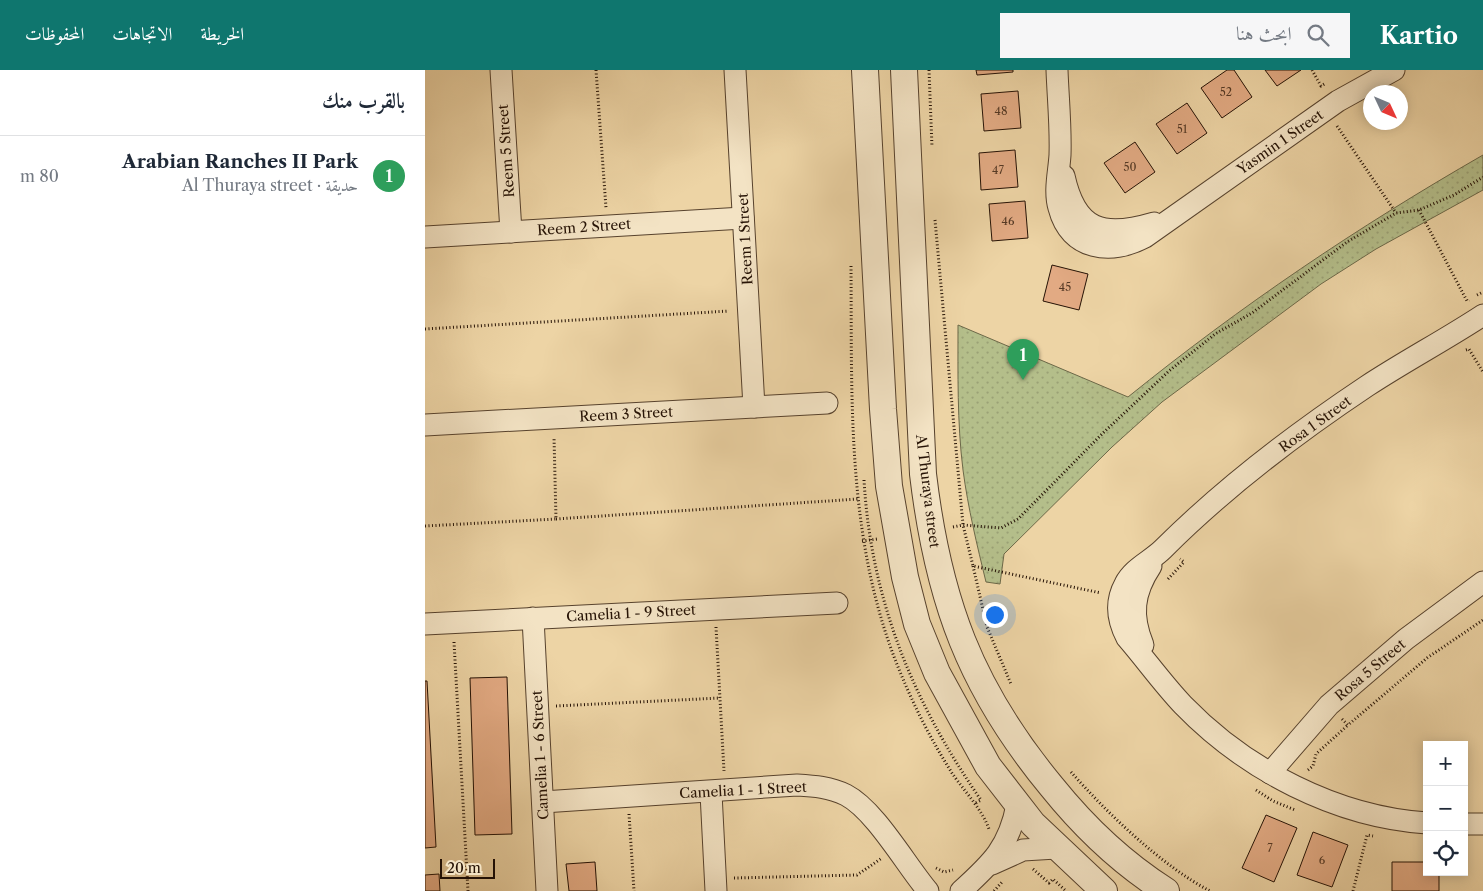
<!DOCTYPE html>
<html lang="ar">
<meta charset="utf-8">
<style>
:root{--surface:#fff;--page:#f6f6f7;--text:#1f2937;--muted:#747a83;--line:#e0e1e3;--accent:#0f766e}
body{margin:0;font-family:"Libre Caslon Text",Amiri,serif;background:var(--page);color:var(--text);direction:rtl}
.controls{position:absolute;right:15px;bottom:15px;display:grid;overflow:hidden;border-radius:0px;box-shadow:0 2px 12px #0003}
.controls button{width:45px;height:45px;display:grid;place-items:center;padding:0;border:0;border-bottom:1px solid var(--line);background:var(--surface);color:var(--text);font:25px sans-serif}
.compass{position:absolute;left:938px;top:15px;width:45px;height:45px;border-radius:50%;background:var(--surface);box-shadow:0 2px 12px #0003;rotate:134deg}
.scale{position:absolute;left:15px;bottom:12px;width:55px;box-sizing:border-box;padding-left:5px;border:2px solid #251205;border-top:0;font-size:14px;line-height:18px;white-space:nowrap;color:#251205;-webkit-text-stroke:4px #f3e3c4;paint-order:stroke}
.you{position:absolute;left:569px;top:544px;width:18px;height:18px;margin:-12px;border:4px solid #fff;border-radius:50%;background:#1a73e8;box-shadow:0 0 0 8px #1a73e833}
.badge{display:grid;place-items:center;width:32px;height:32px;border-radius:50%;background:var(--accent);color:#fff;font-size:16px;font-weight:700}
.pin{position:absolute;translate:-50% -41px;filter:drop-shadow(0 1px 2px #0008)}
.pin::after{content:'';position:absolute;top:26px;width:18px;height:15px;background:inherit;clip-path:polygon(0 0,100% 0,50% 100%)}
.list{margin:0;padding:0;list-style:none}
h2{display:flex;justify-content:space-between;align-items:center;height:65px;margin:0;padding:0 20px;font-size:21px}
h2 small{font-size:16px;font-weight:400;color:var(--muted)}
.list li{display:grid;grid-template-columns:32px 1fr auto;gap:15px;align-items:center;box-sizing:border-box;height:80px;padding:0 20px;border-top:1px solid var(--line)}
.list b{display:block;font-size:19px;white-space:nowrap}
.list p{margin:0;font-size:16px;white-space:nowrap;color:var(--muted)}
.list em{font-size:16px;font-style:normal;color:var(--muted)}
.icon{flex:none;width:28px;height:28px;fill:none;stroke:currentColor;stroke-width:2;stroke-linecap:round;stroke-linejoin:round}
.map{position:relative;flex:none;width:1058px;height:821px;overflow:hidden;direction:ltr}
header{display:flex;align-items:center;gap:30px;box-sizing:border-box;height:70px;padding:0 25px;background:var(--accent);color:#fff}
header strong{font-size:24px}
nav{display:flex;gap:28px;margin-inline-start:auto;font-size:18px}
.search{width:350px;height:45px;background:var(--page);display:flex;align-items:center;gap:12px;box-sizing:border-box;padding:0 18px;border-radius:0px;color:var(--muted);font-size:19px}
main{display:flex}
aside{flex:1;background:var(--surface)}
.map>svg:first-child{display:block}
.green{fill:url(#green-dots);stroke:#6c6848}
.building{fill:#e2aa83;stroke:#251205}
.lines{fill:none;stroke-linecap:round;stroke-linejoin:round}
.minor-casing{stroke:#57422d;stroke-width:23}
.tertiary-casing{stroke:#57422d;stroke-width:28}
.path{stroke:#251205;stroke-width:3;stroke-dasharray:1 2.5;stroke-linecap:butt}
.minor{stroke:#f3e3c4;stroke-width:21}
.tertiary{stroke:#f3e3c4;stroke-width:26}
.labels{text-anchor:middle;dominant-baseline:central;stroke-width:4.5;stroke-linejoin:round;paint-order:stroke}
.number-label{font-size:11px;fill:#543824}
.street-label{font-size:14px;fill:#251205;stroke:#f3e3c4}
</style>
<header>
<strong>Kartio</strong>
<div class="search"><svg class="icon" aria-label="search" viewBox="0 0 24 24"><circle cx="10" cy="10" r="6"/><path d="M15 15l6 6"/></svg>ابحث هنا</div>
<nav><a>الخريطة</a><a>الاتجاهات</a><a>المحفوظات</a></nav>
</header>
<main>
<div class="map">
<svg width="1058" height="821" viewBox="0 0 1058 821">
<defs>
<pattern id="green-dots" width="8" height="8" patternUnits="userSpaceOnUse" patternTransform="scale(1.25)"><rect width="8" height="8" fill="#b4be8a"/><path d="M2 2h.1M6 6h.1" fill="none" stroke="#9ba276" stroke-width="1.8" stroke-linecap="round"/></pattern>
</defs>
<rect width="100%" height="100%" fill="#edd4a5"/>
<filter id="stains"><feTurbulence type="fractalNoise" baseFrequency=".004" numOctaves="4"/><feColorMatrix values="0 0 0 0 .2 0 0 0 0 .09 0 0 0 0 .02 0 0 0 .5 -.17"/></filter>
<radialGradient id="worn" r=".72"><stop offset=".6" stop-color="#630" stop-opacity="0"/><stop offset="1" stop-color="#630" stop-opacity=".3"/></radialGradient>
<!-- green -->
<path class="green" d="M 1058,85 L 1058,120 L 951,179 L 896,214 L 737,332 L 687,377 L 579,484 L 575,514 L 561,512 C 552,475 543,438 538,400 C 532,352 533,303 533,255 L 703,327 C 817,235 931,158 1058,85 Z"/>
<!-- building -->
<g class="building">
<path d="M 551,0 L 588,0 L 588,2 L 552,5 Z"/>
<path d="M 802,0 L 809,0 L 827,27 L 797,48 L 776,18 Z"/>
<path d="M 840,0 L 876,0 L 852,16 Z"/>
<path d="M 593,21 L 596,58 L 559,61 L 556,24 Z"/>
<path d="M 762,33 L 782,63 L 752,84 L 731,54 Z"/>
<path d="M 710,72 L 730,102 L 700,123 L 679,93 Z"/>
<path d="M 590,80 L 593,117 L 556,120 L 554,83 Z"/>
<path d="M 600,131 L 603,168 L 567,171 L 564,134 Z"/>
<path d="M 627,195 L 663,204 L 654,240 L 618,231 Z"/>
<path d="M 82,607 L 87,764 L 50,765 L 45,608 Z"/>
<path d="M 0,611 L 2,611 L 11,777 L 0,778 Z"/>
<path d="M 841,745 L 872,758 L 849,812 L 817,798 Z"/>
<path d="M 888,762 L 923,775 L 907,817 L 872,805 Z"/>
<path d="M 170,792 L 172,821 L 144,821 L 141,794 Z"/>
<path d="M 967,792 L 1002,792 L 1002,802 L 1014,802 L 1014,821 L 967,821 Z"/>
<path d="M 14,804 L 15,821 L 0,821 L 0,805 Z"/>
</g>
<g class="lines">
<defs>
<g id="minor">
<path d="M 76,0 L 86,162"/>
<path d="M 310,0 L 329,337"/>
<path d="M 632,0 C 633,28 636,57 635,85 C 634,102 629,121 634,138 C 645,181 686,185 720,167 L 913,31 L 969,0"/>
<path d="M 639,106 C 651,161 678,168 729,153"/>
<path d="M 0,167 L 318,148"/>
<path d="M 0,355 L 402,333"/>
<path d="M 108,548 L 122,821"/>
<path d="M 0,554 L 412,533"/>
<path d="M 718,575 C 706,546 708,523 726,496"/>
<path d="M 845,703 L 904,635 L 981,569 L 1058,512"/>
<path d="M 286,723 L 291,821"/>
<path d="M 118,732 L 372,715 C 389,716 405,717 421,725 C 450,740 481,795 503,821"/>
<path d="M 1002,753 C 911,747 821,700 758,635 C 738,614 721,590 702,568 C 693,551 690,532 700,514 C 708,498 726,491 738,479 C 799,418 870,364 942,316 C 980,291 1020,270 1058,245"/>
<path d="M 1039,754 L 1058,754"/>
<path d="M 567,794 L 598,780 L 631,778"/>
<path d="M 536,821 C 567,793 584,777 592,735"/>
</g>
<g id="tertiary">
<path d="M 440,0 L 458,339 L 464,416 L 480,507 L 492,554 L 512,603 L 563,696 L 608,754 L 679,821"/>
<path d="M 479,0 L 498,404 C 513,530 545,618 627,717 C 660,758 697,793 741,821"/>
</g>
</defs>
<!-- minor casing -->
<use href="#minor" class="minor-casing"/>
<!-- tertiary casing -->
<use href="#tertiary" class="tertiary-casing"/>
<!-- path -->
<g class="path">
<path d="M 171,0 L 181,138"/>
<path d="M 504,0 L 507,77"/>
<path d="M 887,0 L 896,16 L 901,13"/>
<path d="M 912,56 L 971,143"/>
<path d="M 994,140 L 1042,231 L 1044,230"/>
<path d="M 510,150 L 538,455 L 548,496 L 676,523"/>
<path d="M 426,196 C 427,336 421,477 478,609 C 492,642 508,673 527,703 C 539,721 557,739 564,759"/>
<path d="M 1052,225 L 1058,222"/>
<path d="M 0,259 L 304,241"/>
<path d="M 1041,280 L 1044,279 L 1058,302"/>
<path d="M 439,410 C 446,530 488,632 556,730 L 549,734"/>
<path d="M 131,449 L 433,429"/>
<path d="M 0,456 L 131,449 L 129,367"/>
<path d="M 528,457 L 538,455 L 576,458 L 593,449 L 678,363 L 744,301 L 790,264 L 827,243 L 922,172 L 971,143 L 994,140 L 1029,125 L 1058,107"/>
<path d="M 437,471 L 452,469"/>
<path d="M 548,496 L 562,557 L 586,614"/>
<path d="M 743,509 L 759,492 L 755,489"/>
<path d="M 291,557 L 299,701"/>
<path d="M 29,572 L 43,821"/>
<path d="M 131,636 L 295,628"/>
<path d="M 917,649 L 923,655 L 1002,588 L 1058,550"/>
<path d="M 883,700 L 888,696 L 891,684 L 923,655"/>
<path d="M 646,702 C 682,743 737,796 785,821"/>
<path d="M 831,720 L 848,731 L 870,740"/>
<path d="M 204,744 L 209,821"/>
<path d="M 511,798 L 519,802 L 528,800"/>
<path d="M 608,799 L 624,813 L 628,809 L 641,821"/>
<path d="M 309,808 L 432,805 L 457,788"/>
<path d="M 569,821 L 577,812"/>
<path d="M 928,821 L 942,765 L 948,766"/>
</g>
<!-- minor -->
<use href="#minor" class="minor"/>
<!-- tertiary -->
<use href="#tertiary" class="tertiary"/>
</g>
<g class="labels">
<!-- number labels -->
<g class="number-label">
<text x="801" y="22">52</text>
<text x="576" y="41">48</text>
<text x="757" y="59">51</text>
<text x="705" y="97">50</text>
<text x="573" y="100">47</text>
<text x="583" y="151">46</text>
<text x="640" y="217">45</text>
<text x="845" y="778">7</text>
<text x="897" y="790">6</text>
</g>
<!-- street labels -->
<g class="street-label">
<text transform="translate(855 72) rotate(-35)">Yasmin 1 Street</text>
<text transform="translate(81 81) rotate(-94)">Reem 5 Street</text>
<text transform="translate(159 157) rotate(-4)">Reem 2 Street</text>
<text transform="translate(320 169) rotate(-93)">Reem 1 Street</text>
<text transform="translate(201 344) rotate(-3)">Reem 3 Street</text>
<text transform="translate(890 354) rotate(-36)">Rosa 1 Street</text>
<text transform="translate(503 421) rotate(83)">Al Thuraya street</text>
<text transform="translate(206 543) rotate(-3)">Camelia 1 - 9 Street</text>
<text transform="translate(945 600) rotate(-40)">Rosa 5 Street</text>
<text transform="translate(115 685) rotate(-93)">Camelia 1 - 6 Street</text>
<text transform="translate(318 720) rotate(-3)">Camelia 1 - 1 Street</text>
</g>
</g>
<rect width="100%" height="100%" filter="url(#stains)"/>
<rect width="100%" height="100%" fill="url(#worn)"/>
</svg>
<div class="controls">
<button>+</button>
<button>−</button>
<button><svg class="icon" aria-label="locate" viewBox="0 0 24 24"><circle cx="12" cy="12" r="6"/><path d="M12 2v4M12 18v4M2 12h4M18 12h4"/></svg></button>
</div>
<svg class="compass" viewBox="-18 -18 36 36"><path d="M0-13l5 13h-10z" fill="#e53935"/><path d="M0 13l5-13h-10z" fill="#747a83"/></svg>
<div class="scale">20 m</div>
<div class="you"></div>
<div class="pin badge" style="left:598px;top:310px;background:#2e9e5b">1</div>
</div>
<aside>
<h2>بالقرب منك<small></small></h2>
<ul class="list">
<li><span class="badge" style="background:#2e9e5b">1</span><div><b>Arabian Ranches II Park</b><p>حديقة · Al Thuraya street</p></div><em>80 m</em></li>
</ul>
</aside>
</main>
